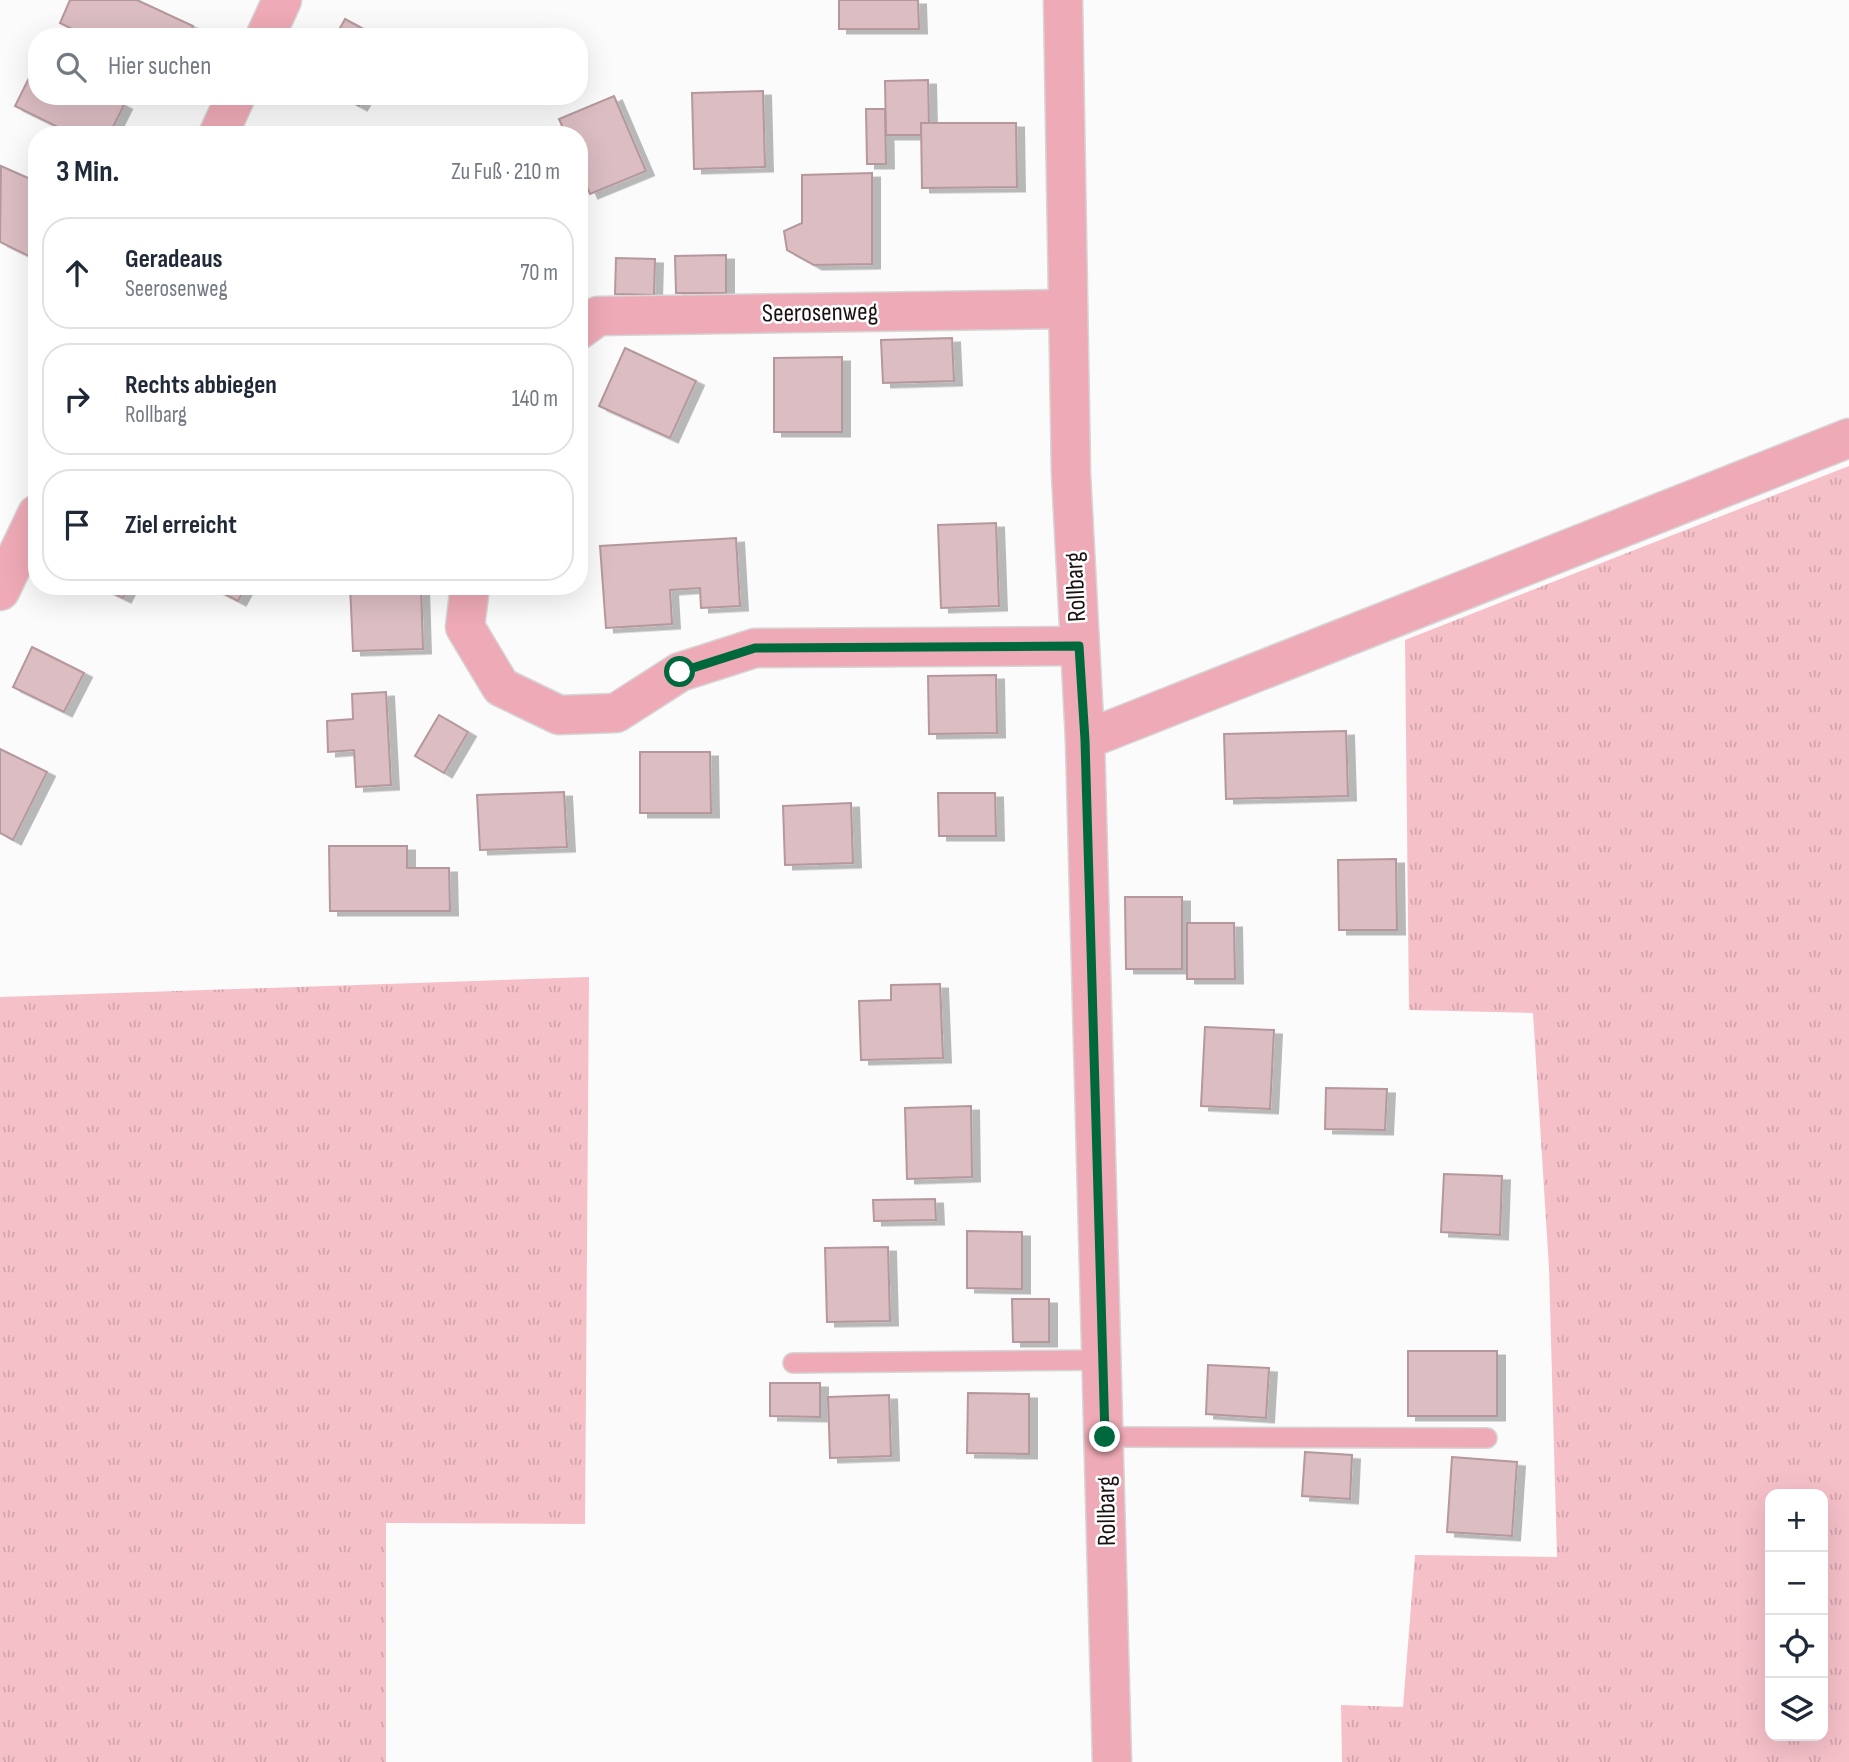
<!DOCTYPE html>
<html lang="de">
<meta charset="utf-8">
<style>
:root{--surface:#fff;--page:#f6f6f7;--text:#1f2937;--muted:#747a83;--line:#e0e1e3}
body{margin:0;font-family:"Sofia Sans Condensed",sans-serif;background:var(--page);color:var(--text)}
.controls{position:absolute;right:21px;bottom:21px;display:grid;overflow:hidden;border-radius:14px;box-shadow:0 7px 28px #0002}
.controls button{width:63px;height:63px;display:grid;place-items:center;padding:0;border:0;border-bottom:2px solid var(--line);background:var(--surface);color:var(--text);font:35px sans-serif}
.stop{position:absolute;width:21px;height:21px;margin:-16px;border:5px solid #00683d;border-radius:50%;background:#fff}
.stop.end{background:#00683d;border-color:#fff;box-shadow:0 2px 7px #0008}
.list{margin:0;padding:0;list-style:none}
h2{display:flex;justify-content:space-between;align-items:center;height:91px;margin:0;padding:0 28px;font-size:30px}
h2 small{font-size:23px;font-weight:400;color:var(--muted)}
.list li{display:grid;grid-template-columns:46px 1fr auto;gap:21px;align-items:center;box-sizing:border-box;height:112px;margin:0 14px 14px;padding:0 14px;border:2px solid var(--line);border-radius:28px}
.list b{display:block;font-size:26px;white-space:nowrap}
.list p{margin:0;font-size:23px;white-space:nowrap;color:var(--muted)}
.list em{font-size:23px;font-style:normal;color:var(--muted)}
.icon{flex:none;width:38px;height:38px;fill:none;stroke:currentColor;stroke-width:2;stroke-linecap:round;stroke-linejoin:round}
.map{position:relative;flex:none;width:1849px;height:1762px;overflow:hidden}
.search{position:absolute;background:var(--surface);box-shadow:0 7px 28px #0002;left:28px;top:28px;width:560px;height:77px;display:flex;align-items:center;gap:18px;box-sizing:border-box;padding:0 24px;border-radius:28px;color:var(--muted);font-size:26px}
.panel{position:absolute;background:var(--surface);box-shadow:0 7px 28px #0002;left:28px;top:126px;width:560px;height:469px;border-radius:28px}
.map>svg:first-child{display:block}
.grass{fill:url(#grass-tufts);fill-rule:evenodd}
.building{fill:#dbbdc2;stroke:#b5989d;stroke-width:2;filter:url(#shadow)}
.lines{fill:none;stroke-linecap:round;stroke-linejoin:round}
.lane-casing{stroke:#d7d6d6;stroke-width:22}
.street-casing{stroke:#d7d6d6;stroke-width:41}
.lane{stroke:#eeaab6;stroke-width:19}
.street{stroke:#eeaab6;stroke-width:38}
.route{stroke:#00683d;stroke-width:9}
.labels{text-anchor:middle;dominant-baseline:central;stroke-width:5;stroke-linejoin:round;paint-order:stroke}
.street-label{font-size:26px;fill:#1b1112;stroke:#fff}
</style>
<div class="map">
<svg width="1849" height="1762" viewBox="0 0 1849 1762">
<defs>
<pattern id="grass-tufts" width="24" height="20" patternUnits="userSpaceOnUse" patternTransform="scale(1.75)"><rect width="24" height="20" fill="#f6c0c9"/><path d="M3 7l-1-3M5 7V3M7 7l1-3M15 17l-1-3M17 17v-4M19 17l1-3" fill="none" stroke="#d2a4ac"/></pattern>
<filter id="shadow"><feDropShadow dx="8" dy="4.5" stdDeviation="0" flood-color="#0004"/></filter>
</defs>
<rect width="100%" height="100%" fill="#fbfbfb"/>
<!-- grass -->
<g class="grass">
<path d="M 1849,466 L 1849,1762 L 1342,1762 L 1341,1705 L 1403,1707 L 1415,1555 L 1557,1557 L 1549,1268 L 1533,1013 L 1409,1010 L 1405,640 ZM 1823,1494 L 1823,1736 L 1770,1736 L 1770,1494 Z"/>
<path d="M 589,977 L 585,1524 L 386,1523 L 386,1762 L 0,1762 L 0,997 Z"/>
</g>
<!-- building -->
<g class="building">
<path d="M 70,0 L 137,0 L 193,26 L 188,37 L 88,37 L 60,23 Z"/>
<path d="M 839,0 L 918,0 L 919,29 L 839,29 Z"/>
<path d="M 345,19 L 378,37 L 335,37 Z"/>
<path d="M 37,62 L 37,96 L 107,96 L 124,105 L 109,135 L 74,135 L 15,106 Z"/>
<path d="M 928,80 L 929,123 L 921,123 L 921,135 L 886,135 L 885,81 Z"/>
<path d="M 763,91 L 765,167 L 694,169 L 692,93 Z"/>
<path d="M 341,96 L 365,96 L 359,106 Z"/>
<path d="M 614,96 L 646,171 L 590,194 L 579,168 L 579,135 L 566,135 L 559,119 Z"/>
<path d="M 866,109 L 885,109 L 886,164 L 867,164 Z"/>
<path d="M 921,123 L 1016,123 L 1017,187 L 922,188 Z"/>
<path d="M 1,166 L 37,182 L 37,260 L 0,242 Z"/>
<path d="M 872,173 L 872,264 L 814,265 L 787,250 L 784,231 L 802,223 L 802,175 Z"/>
<path d="M 726,255 L 726,293 L 676,293 L 675,256 Z"/>
<path d="M 616,258 L 655,259 L 654,295 L 615,294 Z"/>
<path d="M 952,338 L 954,381 L 883,383 L 881,340 Z"/>
<path d="M 625,348 L 696,381 L 670,438 L 599,406 Z"/>
<path d="M 842,357 L 842,432 L 774,432 L 774,358 Z"/>
<path d="M 996,523 L 999,606 L 941,608 L 938,525 Z"/>
<path d="M 736,538 L 740,606 L 701,608 L 700,588 L 670,590 L 672,624 L 606,628 L 600,546 Z"/>
<path d="M 98,586 L 129,586 L 123,598 Z"/>
<path d="M 209,586 L 246,586 L 238,601 Z"/>
<path d="M 350,586 L 421,586 L 423,649 L 353,651 Z"/>
<path d="M 32,647 L 84,673 L 64,712 L 13,687 Z"/>
<path d="M 996,675 L 997,733 L 929,734 L 928,676 Z"/>
<path d="M 386,692 L 391,785 L 356,787 L 354,750 L 328,752 L 327,721 L 353,719 L 352,694 Z"/>
<path d="M 439,715 L 468,732 L 444,773 L 415,756 Z"/>
<path d="M 1346,731 L 1348,796 L 1226,799 L 1224,734 Z"/>
<path d="M 0,749 L 47,772 L 13,840 L 0,833 Z"/>
<path d="M 640,752 L 710,752 L 711,813 L 640,813 Z"/>
<path d="M 564,792 L 567,847 L 480,850 L 477,795 Z"/>
<path d="M 938,793 L 995,793 L 996,836 L 939,836 Z"/>
<path d="M 851,803 L 853,863 L 785,865 L 783,806 Z"/>
<path d="M 329,846 L 407,846 L 407,868 L 449,868 L 450,911 L 330,911 Z"/>
<path d="M 1396,859 L 1397,930 L 1339,930 L 1338,860 Z"/>
<path d="M 1125,897 L 1182,897 L 1182,969 L 1126,969 Z"/>
<path d="M 1187,923 L 1234,923 L 1235,979 L 1187,979 Z"/>
<path d="M 940,984 L 943,1058 L 861,1060 L 859,1001 L 891,1000 L 891,985 Z"/>
<path d="M 1205,1027 L 1274,1030 L 1270,1109 L 1201,1106 Z"/>
<path d="M 1326,1088 L 1387,1089 L 1385,1130 L 1325,1129 Z"/>
<path d="M 971,1106 L 972,1177 L 907,1179 L 905,1108 Z"/>
<path d="M 1444,1174 L 1502,1176 L 1500,1235 L 1441,1232 Z"/>
<path d="M 935,1199 L 936,1220 L 874,1221 L 873,1200 Z"/>
<path d="M 967,1231 L 1022,1232 L 1022,1289 L 967,1288 Z"/>
<path d="M 888,1247 L 890,1321 L 827,1322 L 825,1248 Z"/>
<path d="M 1012,1299 L 1049,1299 L 1049,1342 L 1013,1342 Z"/>
<rect x="1408" y="1351" width="89" height="65"/>
<path d="M 1208,1365 L 1269,1368 L 1266,1418 L 1206,1414 Z"/>
<path d="M 770,1383 L 820,1383 L 820,1417 L 770,1416 Z"/>
<path d="M 968,1393 L 1029,1394 L 1029,1454 L 967,1453 Z"/>
<path d="M 889,1395 L 891,1456 L 830,1458 L 828,1397 Z"/>
<path d="M 1305,1452 L 1352,1455 L 1350,1499 L 1302,1496 Z"/>
<path d="M 1452,1457 L 1517,1462 L 1512,1536 L 1447,1532 Z"/>
</g>
<g class="lines">
<defs>
<g id="lane">
<path d="M 793,1363 L 1101,1360"/>
<path d="M 1105,1437 L 1487,1438"/>
</g>
<g id="street">
<path d="M 1063,0 L 1071,474 L 1085,740 L 1112,1762"/>
<path d="M 265,37 L 282,0"/>
<path d="M 218,135 L 236,96"/>
<path d="M 579,330 L 598,316 L 1066,309"/>
<path d="M 470,586 L 465,627 L 501,687 L 559,715 L 616,713 L 680,672 L 755,648 L 1079,646"/>
<path d="M 0,591 L 37,514"/>
<path d="M 1085,740 L 1849,438"/>
</g>
</defs>
<!-- lane casing -->
<use href="#lane" class="lane-casing"/>
<!-- street casing -->
<use href="#street" class="street-casing"/>
<!-- lane -->
<use href="#lane" class="lane"/>
<!-- street -->
<use href="#street" class="street"/>
</g>
<g class="lines">
<!-- route -->
<path class="route" d="M 680,672 L 755,648 L 1079,646 L 1085,740 L 1105,1437"/>
</g>
<g class="labels">
<!-- street labels -->
<g class="street-label">
<text transform="translate(820 313) rotate(-1)">Seerosenweg</text>
<text transform="translate(1076 587) rotate(-93)">Rollbarg</text>
<text transform="translate(1107 1511) rotate(-91)">Rollbarg</text>
</g>
</g>
</svg>
<div class="controls">
<button>+</button>
<button>−</button>
<button><svg class="icon" aria-label="locate" viewBox="0 0 24 24"><circle cx="12" cy="12" r="6"/><path d="M12 2v4M12 18v4M2 12h4M18 12h4"/></svg></button>
<button><svg class="icon" aria-label="layers" viewBox="0 0 24 24"><path d="M12 4l9 5-9 5-9-5zM3 14l9 5 9-5"/></svg></button>
</div>
<div class="stop" style="left:680px;top:672px"></div>
<div class="stop end" style="left:1105px;top:1437px"></div>
<div class="search"><svg class="icon" aria-label="search" viewBox="0 0 24 24"><circle cx="10" cy="10" r="6"/><path d="M15 15l6 6"/></svg>Hier suchen</div>
<section class="panel">
<h2>3 Min.<small>Zu Fuß · 210 m</small></h2>
<ul class="list">
<li><svg class="icon" aria-label="ahead" viewBox="0 0 24 24"><path d="M12 20V5M6 11l6-6 6 6"/></svg><div><b>Geradeaus</b><p>Seerosenweg</p></div><em>70 m</em></li>
<li><svg class="icon" aria-label="right" viewBox="0 0 24 24"><path d="M7 20v-9h11M14 6l5 5-5 5"/></svg><div><b>Rechts abbiegen</b><p>Rollbarg</p></div><em>140 m</em></li>
<li><svg class="icon" aria-label="arrive" viewBox="0 0 24 24"><path d="M6 21V4h12l-3 4 3 4H6"/></svg><div><b>Ziel erreicht</b></div></li>
</ul>
</section>
</div>
